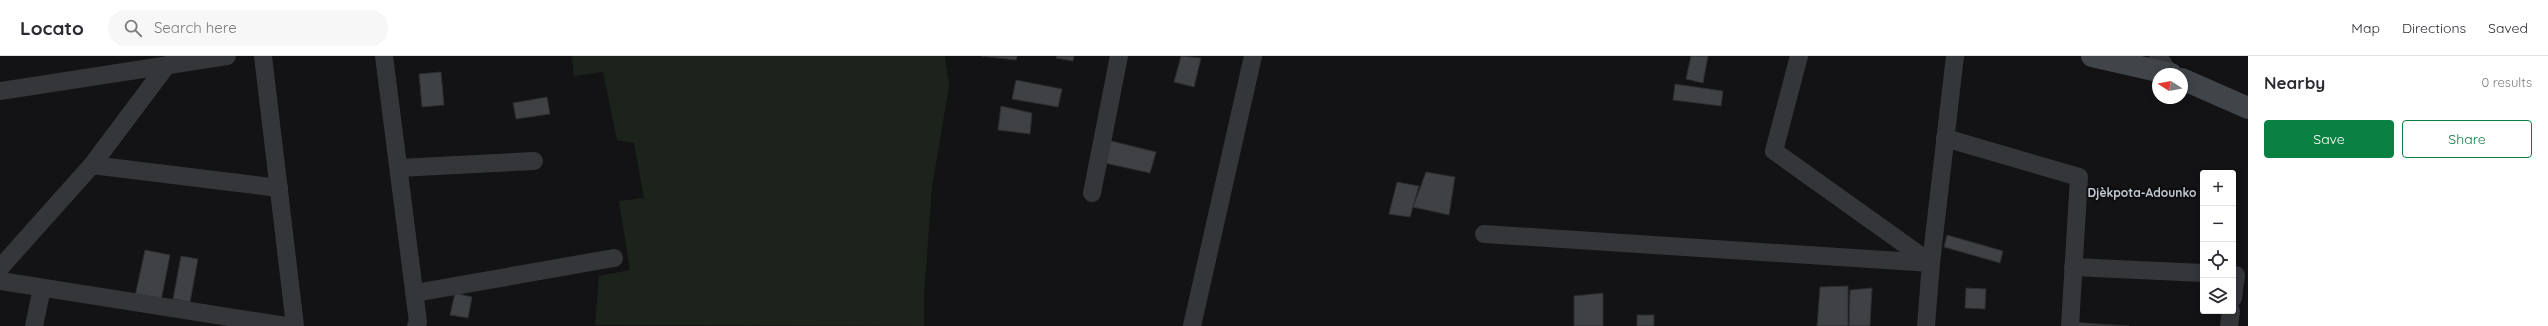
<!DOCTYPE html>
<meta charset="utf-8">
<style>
:root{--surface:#fff;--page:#f7f7f7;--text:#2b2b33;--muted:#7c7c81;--line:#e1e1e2;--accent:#0b8043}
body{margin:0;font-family:Quicksand,sans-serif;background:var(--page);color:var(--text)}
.controls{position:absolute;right:12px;bottom:12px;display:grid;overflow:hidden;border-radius:4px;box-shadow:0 2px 10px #0003}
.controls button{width:36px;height:36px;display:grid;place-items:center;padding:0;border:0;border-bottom:1px solid var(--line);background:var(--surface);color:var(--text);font:20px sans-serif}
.compass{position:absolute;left:2152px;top:12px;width:36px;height:36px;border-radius:50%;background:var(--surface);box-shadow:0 2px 10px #0003;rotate:281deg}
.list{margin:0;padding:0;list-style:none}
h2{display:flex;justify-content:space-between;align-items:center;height:52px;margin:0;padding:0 16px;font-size:17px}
h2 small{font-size:13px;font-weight:400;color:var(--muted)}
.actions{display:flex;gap:8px;padding:12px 16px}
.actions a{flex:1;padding:9px 0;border:1px solid var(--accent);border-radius:4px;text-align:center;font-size:14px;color:var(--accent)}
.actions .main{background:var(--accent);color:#fff}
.icon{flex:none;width:22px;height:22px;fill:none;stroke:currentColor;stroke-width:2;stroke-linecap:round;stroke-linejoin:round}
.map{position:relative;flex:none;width:2248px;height:270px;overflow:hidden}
header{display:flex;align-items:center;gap:24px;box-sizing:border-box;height:56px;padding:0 20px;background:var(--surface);border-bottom:1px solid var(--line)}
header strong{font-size:19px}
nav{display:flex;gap:22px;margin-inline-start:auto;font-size:14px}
.search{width:280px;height:36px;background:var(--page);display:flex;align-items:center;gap:10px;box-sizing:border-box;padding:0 14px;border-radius:22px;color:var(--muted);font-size:15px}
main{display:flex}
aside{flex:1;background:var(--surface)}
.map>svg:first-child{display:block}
.green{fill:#1b231b}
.building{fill:#3f4145;stroke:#2d2d31}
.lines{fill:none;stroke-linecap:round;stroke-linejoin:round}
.street{stroke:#34363a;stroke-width:18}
.secondary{stroke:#41454a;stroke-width:22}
.labels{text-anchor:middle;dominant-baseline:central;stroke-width:4;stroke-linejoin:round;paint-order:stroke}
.quarter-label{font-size:12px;font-weight:bold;fill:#c4cad2;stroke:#0e0e10}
</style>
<header>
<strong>Locato</strong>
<div class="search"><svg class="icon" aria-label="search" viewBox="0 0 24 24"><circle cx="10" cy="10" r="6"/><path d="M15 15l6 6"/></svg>Search here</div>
<nav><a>Map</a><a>Directions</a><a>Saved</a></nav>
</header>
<main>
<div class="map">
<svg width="2248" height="270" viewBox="0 0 2248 270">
<rect width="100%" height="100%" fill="#131315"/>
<!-- green -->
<path class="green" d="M 572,0 L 945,0 L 949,30 L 932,131 L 924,240 L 924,270 L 595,269 L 599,220 L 630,214 L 619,145 L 644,142 L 634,87 L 617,84 L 603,16 L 574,20 Z"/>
<!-- building -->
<g class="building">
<path d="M 981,0 L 1017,0 L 1016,4 Z"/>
<path d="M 1057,0 L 1074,0 L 1073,5 L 1056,2 Z"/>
<path d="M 1181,0 L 1201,2 L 1194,31 L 1174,26 Z"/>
<path d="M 1691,0 L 1708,0 L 1703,27 L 1686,23 Z"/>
<path d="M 441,16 L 444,49 L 422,51 L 419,18 Z"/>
<path d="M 1016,24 L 1062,33 L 1058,51 L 1012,43 Z"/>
<path d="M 1675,28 L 1723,35 L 1721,50 L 1673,44 Z"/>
<path d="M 547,41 L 550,58 L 516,63 L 513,47 Z"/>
<path d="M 1001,50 L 1032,57 L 1030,78 L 998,74 Z"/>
<path d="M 1095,81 L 1156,96 L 1150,117 L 1091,104 Z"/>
<path d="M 1426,116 L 1455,121 L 1449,159 L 1413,151 Z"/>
<path d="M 1397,126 L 1419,130 L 1410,161 L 1389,158 Z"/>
<path d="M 1947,179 L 2003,195 L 2000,207 L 1944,191 Z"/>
<path d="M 145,194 L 170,199 L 160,250 L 134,245 Z"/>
<path d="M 181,200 L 198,203 L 190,246 L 173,243 Z"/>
<path d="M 1848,230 L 1848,270 L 1817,270 L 1820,231 Z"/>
<path d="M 1872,232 L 1870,270 L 1849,270 L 1850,234 Z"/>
<path d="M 1966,232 L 1986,233 L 1985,253 L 1965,252 Z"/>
<path d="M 455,237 L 472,241 L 468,262 L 450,259 Z"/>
<path d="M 1603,237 L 1603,270 L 1574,270 L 1574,240 Z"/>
<rect x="1637" y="259" width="17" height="11"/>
<path d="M 2068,266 L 2129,270 L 2068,270 Z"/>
</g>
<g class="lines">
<!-- street -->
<g class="street">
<path d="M 263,0 L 295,270"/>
<path d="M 384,0 L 418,266 L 416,270"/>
<path d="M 1799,0 L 1774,95 L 1931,207"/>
<path d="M 2158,0 L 2169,17"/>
<path d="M 0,35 L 227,0"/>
<path d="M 1945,82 L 2079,121 L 2070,270"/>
<path d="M 92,109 L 279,132"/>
<path d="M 399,112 L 534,105"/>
<path d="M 1092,137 L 1119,0"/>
<path d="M 1484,178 L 1931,207"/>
<path d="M 2073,211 L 2203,217"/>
<path d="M 0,212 L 92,109 L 167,9"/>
<path d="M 2233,219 L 2236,219 L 2233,242"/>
<path d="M 0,225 L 286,270"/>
<path d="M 415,237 L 614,202"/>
<path d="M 34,270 L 42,232"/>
<path d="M 1192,270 L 1253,0"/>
<path d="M 1926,270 L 1931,207 L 1955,0"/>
<path d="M 2229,270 L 2231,255"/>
</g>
<!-- secondary -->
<g class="secondary">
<path d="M 2092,0 L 2171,18"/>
<path d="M 2182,23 L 2248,52"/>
</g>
</g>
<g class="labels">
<!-- quarter labels -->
<g class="quarter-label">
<text x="2142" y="136">Djèkpota-Adounko</text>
</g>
</g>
</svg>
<div class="controls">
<button>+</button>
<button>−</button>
<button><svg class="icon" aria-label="locate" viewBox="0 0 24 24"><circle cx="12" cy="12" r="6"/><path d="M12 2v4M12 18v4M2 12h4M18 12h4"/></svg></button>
<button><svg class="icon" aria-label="layers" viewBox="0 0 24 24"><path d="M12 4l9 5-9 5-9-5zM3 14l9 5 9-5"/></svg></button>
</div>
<svg class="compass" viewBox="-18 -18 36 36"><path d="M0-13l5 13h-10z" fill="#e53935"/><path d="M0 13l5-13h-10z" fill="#7c7c81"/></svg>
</div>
<aside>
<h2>Nearby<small>0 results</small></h2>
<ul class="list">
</ul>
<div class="actions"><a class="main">Save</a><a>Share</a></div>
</aside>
</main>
